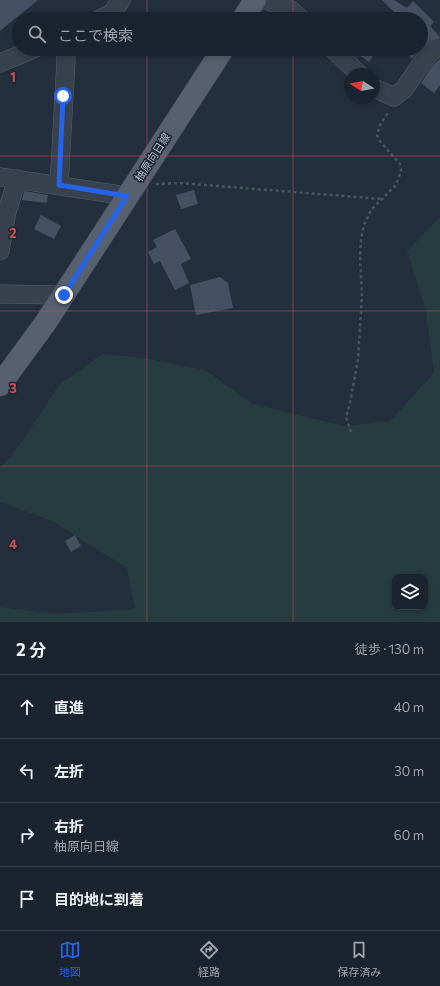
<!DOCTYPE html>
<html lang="ja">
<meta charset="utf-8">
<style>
:root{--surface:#1b232e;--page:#242b36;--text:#f1f3f6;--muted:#a0a4aa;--line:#39404a;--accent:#2563eb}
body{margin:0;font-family:Commissioner,"Noto Sans JP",sans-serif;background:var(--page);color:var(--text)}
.controls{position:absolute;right:12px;bottom:12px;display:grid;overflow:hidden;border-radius:8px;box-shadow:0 2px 6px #0003}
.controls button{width:36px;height:36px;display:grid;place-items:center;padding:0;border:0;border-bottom:1px solid var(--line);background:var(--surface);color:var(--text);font:20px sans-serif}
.compass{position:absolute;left:344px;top:68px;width:36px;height:36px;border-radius:50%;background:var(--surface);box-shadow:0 2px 6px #0003;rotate:281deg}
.stop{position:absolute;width:12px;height:12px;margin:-9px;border:3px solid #2563eb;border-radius:50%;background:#fff}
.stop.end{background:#2563eb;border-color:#fff;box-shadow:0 1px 4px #0008}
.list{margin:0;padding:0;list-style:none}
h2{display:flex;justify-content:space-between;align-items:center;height:52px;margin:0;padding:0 16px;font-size:17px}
h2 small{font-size:13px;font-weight:400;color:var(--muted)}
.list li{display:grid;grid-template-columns:26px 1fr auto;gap:12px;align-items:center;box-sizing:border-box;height:64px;padding:0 16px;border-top:1px solid var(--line)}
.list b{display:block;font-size:15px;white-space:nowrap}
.list p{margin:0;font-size:13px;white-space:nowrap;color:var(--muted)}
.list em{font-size:13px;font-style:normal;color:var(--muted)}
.icon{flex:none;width:22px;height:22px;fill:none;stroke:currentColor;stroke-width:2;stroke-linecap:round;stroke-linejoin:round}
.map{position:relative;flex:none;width:440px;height:622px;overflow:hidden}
.search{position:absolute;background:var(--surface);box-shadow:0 2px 6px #0003;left:12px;right:12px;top:12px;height:44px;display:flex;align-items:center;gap:10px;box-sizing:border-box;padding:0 14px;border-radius:22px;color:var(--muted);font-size:15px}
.sheet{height:308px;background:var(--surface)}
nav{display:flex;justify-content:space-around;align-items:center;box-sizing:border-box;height:56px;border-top:1px solid var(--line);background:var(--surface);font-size:11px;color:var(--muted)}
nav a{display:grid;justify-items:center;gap:2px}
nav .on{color:var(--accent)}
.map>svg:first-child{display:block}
.green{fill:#263c3f;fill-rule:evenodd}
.building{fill:#455162}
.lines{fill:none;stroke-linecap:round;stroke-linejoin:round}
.minor-casing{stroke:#565f6c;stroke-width:19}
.major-casing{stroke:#414a57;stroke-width:23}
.path{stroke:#44595c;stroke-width:2.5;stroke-dasharray:3 3;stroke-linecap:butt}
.minor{stroke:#38414e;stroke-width:18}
.major{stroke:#56606e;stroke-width:22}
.route{stroke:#2563eb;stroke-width:5}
.grid{fill:none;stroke:#ce4d50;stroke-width:1;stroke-opacity:0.55}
.labels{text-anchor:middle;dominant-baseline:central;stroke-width:3;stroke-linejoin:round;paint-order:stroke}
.street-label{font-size:11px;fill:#b4bcc9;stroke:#1d2633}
.grid-label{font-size:13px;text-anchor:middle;font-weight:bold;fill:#ce4d50;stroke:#1d2633;stroke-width:3;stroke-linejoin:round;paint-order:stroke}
</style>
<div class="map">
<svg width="440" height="622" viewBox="0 0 440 622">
<rect width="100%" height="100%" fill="#242f3e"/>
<!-- green -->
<path class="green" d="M 440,217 L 440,622 L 0,622 L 0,607 L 58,614 L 135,609 L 127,568 L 52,521 L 0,502 L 0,468 L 19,446 L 59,385 L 102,354 L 145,358 L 207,371 L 252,404 L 344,426 L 390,421 L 434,373 L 426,311 L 407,251 ZM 395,577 L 425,577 L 425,607 L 395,607 Z"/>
<!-- building -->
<g class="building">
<path d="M 0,0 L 38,0 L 0,31 Z"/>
<path d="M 382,0 L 394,0 L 407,8 L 413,1 L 434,22 L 430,26 L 440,37 L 431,40 L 421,48 L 421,19 L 396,19 L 398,16 Z"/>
<path d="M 348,49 L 378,49 L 369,62 L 359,55 L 357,57 Z"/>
<path d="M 413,49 L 420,49 L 412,59 L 408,55 Z"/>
<path d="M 440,59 L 440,85 L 434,93 L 421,83 L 433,65 Z"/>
<path d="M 194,190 L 198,204 L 181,209 L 176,195 Z"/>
<path d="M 24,191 L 48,195 L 47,203 L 22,200 Z"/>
<path d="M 41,215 L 61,226 L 54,239 L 34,229 Z"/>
<path d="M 175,229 L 191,259 L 181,264 L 189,283 L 175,290 L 160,261 L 154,264 L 148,252 L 157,247 L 153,240 Z"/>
<path d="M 220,277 L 228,283 L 233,308 L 196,315 L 190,285 Z"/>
<path d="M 75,535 L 81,546 L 71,552 L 65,541 Z"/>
</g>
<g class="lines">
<defs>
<g id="minor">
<path d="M 266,0 L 291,10 L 301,19"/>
<path d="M 100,19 L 112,13 L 121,0"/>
<path d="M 333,49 L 359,74"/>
<path d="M 0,63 L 34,49"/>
<path d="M 374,88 L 394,97 C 397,94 401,92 404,89 C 413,78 427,50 440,47"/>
<path d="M 0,177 L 127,196"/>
<path d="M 59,185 L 66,61 L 65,49"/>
<path d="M 0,251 L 7,212 L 17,179"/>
<path d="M 0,294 L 64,295"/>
</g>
<g id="major">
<path d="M 243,19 L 255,0"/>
<path d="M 0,385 L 46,322 L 223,49"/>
</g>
</defs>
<!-- minor casing -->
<use href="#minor" class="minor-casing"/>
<!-- major casing -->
<use href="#major" class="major-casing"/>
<!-- path -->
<g class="path">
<path d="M 156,184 L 180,183 L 382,199"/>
<path d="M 351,432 L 346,417 L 350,403 L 358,359 L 362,294 L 360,258 L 361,239 L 364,225 L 371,210 L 396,185 L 401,171 L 400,164 L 379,140 L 377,135 L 380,125 L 389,111"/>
</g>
<!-- minor -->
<use href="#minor" class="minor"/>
<!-- major -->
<use href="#major" class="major"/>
</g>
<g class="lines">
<!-- route -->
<path class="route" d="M 63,96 L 59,185 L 127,196 L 64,295"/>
</g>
<!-- grid -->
<path class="grid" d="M 147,0 L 147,19M 293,0 L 293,19M 147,49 L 147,622M 293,49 L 293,622M 0,156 L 440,156M 0,311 L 440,311M 0,466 L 440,466"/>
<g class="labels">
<!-- street labels -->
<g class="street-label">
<text transform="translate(152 157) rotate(-57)">柚原向日線</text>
</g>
</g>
<g class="grid-label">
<text x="13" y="82">1</text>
<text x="13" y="238">2</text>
<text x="13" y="393">3</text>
<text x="13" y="549">4</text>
</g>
</svg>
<div class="controls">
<button><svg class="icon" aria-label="layers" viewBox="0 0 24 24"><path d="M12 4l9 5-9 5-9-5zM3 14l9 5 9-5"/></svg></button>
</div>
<svg class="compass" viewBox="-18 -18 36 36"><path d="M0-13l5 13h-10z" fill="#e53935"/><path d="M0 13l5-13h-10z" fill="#a0a4aa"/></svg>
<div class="stop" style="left:63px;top:96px"></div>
<div class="stop end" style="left:64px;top:295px"></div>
<div class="search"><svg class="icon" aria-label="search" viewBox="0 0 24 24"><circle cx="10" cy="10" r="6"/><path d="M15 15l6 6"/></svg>ここで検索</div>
</div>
<section class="sheet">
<h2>2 分<small>徒歩 · 130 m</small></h2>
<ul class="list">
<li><svg class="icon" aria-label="ahead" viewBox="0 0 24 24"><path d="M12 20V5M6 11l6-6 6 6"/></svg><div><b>直進</b></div><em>40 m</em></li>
<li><svg class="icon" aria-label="left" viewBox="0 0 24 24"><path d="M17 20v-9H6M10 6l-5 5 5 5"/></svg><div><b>左折</b></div><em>30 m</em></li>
<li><svg class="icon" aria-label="right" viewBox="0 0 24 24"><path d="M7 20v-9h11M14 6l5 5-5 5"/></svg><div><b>右折</b><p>柚原向日線</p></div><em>60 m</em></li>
<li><svg class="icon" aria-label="arrive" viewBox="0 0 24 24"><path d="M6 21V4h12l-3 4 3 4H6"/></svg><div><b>目的地に到着</b></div></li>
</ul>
</section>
<nav>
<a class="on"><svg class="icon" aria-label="map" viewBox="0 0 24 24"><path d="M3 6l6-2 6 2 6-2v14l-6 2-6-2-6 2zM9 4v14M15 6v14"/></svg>地図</a>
<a><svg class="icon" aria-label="directions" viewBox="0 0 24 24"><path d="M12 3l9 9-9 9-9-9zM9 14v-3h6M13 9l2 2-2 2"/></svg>経路</a>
<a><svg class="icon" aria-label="saved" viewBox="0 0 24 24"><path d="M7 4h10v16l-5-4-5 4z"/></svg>保存済み</a>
</nav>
